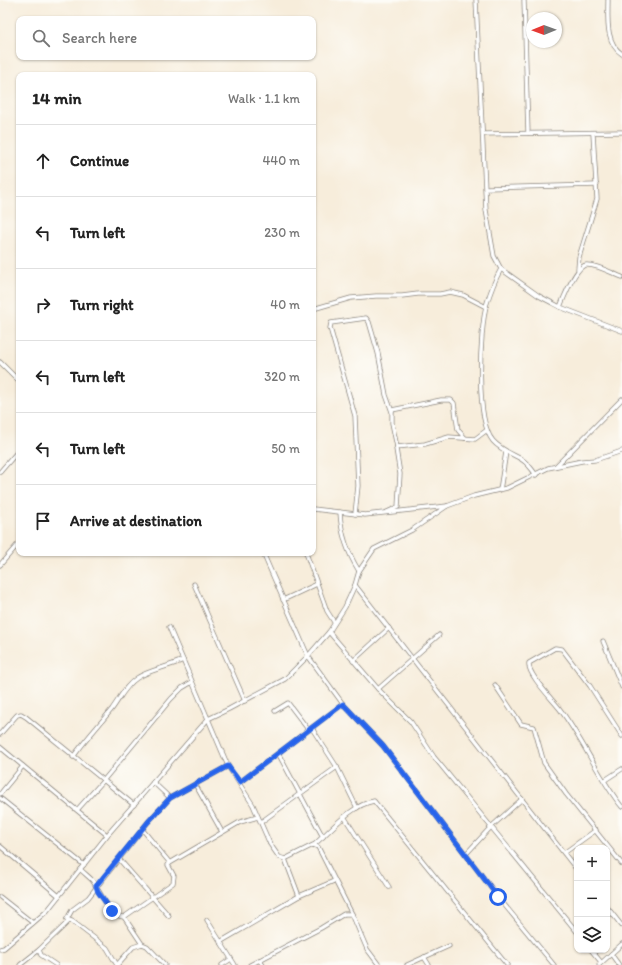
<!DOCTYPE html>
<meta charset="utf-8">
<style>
:root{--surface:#fff;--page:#f6f6f6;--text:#222;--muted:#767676;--line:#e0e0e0}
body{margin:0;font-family:Itim,sans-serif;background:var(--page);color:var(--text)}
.controls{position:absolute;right:12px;bottom:12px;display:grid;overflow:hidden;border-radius:8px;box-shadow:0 1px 3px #0004}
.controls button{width:36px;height:36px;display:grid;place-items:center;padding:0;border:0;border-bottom:1px solid var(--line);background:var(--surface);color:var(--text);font:20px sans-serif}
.compass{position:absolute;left:526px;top:12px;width:36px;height:36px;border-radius:50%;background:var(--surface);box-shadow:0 1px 3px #0004;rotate:269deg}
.stop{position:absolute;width:12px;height:12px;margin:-9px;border:3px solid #2563eb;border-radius:50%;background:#fff}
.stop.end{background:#2563eb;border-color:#fff;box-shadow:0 1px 4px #0008}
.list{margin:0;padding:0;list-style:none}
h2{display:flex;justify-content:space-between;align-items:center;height:52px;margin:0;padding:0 16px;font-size:17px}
h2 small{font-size:13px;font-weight:400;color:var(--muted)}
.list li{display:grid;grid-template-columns:26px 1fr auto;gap:12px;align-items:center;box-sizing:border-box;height:72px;padding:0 16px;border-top:1px solid var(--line)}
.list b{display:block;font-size:15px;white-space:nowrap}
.list em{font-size:13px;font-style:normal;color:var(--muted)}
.icon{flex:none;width:22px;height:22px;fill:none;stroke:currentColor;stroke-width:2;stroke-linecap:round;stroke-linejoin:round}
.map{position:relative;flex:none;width:622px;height:965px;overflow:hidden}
.search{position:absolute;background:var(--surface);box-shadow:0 1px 3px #0004;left:16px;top:16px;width:300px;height:44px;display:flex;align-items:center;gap:10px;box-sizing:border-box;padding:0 14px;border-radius:8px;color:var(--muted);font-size:15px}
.panel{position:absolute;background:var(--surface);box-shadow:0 1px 3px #0004;left:16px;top:72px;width:300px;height:484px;border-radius:8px}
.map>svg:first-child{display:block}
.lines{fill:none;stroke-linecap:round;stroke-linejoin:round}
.minor-casing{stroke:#8a847c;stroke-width:5}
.minor{stroke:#fff;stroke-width:3.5}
.route{stroke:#2563eb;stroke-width:5}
</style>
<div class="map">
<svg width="622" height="965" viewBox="0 0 622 965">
<rect width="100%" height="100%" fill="#fdfcf7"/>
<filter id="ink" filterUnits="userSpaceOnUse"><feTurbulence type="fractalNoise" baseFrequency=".025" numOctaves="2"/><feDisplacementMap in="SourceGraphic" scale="8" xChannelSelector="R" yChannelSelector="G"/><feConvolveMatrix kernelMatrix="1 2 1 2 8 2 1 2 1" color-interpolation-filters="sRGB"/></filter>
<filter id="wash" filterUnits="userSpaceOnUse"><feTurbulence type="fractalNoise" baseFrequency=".012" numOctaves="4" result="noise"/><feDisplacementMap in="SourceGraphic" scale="16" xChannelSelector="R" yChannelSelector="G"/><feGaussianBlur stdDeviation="0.9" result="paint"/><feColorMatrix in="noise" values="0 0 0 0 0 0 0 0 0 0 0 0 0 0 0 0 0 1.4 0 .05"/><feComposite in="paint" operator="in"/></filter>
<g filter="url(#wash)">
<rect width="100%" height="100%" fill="#f7eddb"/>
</g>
<g filter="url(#ink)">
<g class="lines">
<defs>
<g id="minor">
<path d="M 476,0 L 486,210 L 494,256 L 501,269 L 539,296 L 560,307 L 622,331"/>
<path d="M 524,0 L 528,133"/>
<path d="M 608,0 C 608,18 605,43 622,54"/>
<path d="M 483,134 L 622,132"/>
<path d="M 486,188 L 597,185"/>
<path d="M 501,269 C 494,281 490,293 486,306 C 480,333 475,420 493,441 C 501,450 512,454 521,459 C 528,463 532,469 536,475"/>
<path d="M 578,269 L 579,257 L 597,199 L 593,134"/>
<path d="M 560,307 C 564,297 576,266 586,265 C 596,264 612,273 622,277"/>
<path d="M 313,309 L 351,298 L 376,296 L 402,296 L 418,294 L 440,294 L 450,292 L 463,295 L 486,307"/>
<path d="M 0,362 L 19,381"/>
<path d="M 392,410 L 441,400 L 451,400 L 454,403 L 458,430 L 465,438"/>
<path d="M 556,466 L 622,399"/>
<path d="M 0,472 L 19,450"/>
<path d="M 500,490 L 506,452"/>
<path d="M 313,509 L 365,515 L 447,506 L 474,496 L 507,488 L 548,468 L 582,461 L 595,460 L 622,451"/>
<path d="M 340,512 C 341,534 347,552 359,571"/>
<path d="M 387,512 L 398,507 L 400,474 L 396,449 L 397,447 L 425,444 L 449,437 L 475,439 L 487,430"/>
<path d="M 355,514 L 358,486 L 355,416 L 330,328 L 331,323 L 366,318 L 369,322 L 378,353 L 386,395 L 392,412 L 392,423 L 397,447"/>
<path d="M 263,553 L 308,656 L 343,704 L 383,746 L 498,897 L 554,965"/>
<path d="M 306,553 L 327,611 L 334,622"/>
<path d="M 0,565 L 19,543"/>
<path d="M 194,584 L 245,701"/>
<path d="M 355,585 L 577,870"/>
<path d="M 283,600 L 317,584"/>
<path d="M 169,627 L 228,766 L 253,805 L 270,844 L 279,857 L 285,859 L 313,845 L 318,847 L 352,914 L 367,949 L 379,965"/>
<path d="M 329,632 L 378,689 L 411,722 L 434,757 L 577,932"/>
<path d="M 603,641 L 622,687"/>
<path d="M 353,661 L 389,628"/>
<path d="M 495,685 L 521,724 L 534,727 L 544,763 L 566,794 L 622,864"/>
<path d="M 378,689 L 439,635"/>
<path d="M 275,711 L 288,703 L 307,728 L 313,730"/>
<path d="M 313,727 L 313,730 L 337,767 L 357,808"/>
<path d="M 0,734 L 17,715 L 21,714 L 26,717 L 134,805"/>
<path d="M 622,736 L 590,686 L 562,649 L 555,648 L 529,663 C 527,674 552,699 559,708 C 583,739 598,777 622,807"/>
<path d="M 0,747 L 23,766 L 0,794"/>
<path d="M 278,753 L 323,837"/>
<path d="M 73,757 C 85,740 99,725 112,709 C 120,698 126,685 137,678 C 148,670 169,667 183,660"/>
<path d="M 23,766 L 107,835"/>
<path d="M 605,780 L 622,769"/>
<path d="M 153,782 L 170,798"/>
<path d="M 240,782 L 343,704"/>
<path d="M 195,784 L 222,832"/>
<path d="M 0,798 L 84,865"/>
<path d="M 77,810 L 103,781 L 171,699 L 182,688 L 192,682"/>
<path d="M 345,818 L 389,887"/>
<path d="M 261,822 L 337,767"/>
<path d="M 142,829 L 170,863"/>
<path d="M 314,845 C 331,830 351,805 374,801 L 507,965"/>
<path d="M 0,846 L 59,896"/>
<path d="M 564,853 L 596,830"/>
<path d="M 466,854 L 491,827 L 522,799"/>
<path d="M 119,859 L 169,916"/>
<path d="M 285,859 L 299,896"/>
<path d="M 80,869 C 84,873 88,876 92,880 C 99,889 110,918 124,917 L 173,883 L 174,876 L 168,865 L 170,863 L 240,822 L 258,817"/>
<path d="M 0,897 L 33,923"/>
<path d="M 607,907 L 622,926"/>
<path d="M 124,917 L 142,944"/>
<path d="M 67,919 L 72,910 L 88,898 L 148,822 L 170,798 L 228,766"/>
<path d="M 207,920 L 235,965"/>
<path d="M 220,942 L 299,896 L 334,881"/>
<path d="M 0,949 L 4,948 L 47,911 L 109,833 L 208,719 L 229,709 L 285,679 L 308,656 L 329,632 L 345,607 L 355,585 L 359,571 L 374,549 L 412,530 L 447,506"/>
<path d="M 39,950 L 68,922 L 67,919 L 72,921 L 107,948 L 117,965"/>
<path d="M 591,950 L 601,962"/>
<path d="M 611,954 L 619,965"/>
<path d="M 424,957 L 429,965"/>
<path d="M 259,960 L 263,965"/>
<path d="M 20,965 L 39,950 L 41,955 L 56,965"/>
<path d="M 117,965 L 133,947 L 142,944 L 147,946 L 165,965"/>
<path d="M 222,965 L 231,959"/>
<path d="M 250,965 L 321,928 L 344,914 L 352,914"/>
<path d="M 407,965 L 449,946"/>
<path d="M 599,965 L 622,944"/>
</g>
</defs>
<!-- minor casing -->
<use href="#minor" class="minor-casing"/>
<!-- minor -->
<use href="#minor" class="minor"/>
</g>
</g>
<g class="lines" filter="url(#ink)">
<!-- route -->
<path class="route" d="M 112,911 L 98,892 L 96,886 L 148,822 L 170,798 L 228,766 L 240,782 L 343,704 L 383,746 L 498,897"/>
</g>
</svg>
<div class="controls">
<button>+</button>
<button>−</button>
<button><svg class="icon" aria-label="layers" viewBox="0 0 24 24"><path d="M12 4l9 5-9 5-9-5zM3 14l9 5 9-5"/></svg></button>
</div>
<svg class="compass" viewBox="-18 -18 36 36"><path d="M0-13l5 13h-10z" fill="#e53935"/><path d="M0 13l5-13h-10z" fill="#767676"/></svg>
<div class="stop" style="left:498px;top:897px"></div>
<div class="stop end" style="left:112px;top:911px"></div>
<div class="search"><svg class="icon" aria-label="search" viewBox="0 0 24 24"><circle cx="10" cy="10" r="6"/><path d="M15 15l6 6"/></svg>Search here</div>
<section class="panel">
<h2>14 min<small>Walk · 1.1 km</small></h2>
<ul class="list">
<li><svg class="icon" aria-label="ahead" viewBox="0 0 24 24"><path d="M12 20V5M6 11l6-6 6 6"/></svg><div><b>Continue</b></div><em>440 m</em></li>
<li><svg class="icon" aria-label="left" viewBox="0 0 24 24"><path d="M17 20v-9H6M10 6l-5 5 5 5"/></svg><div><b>Turn left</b></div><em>230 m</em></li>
<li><svg class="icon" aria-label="right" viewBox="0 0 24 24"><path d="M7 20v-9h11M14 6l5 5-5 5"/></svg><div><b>Turn right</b></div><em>40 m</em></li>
<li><svg class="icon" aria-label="left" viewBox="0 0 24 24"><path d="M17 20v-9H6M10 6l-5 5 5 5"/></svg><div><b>Turn left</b></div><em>320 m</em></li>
<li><svg class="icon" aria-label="left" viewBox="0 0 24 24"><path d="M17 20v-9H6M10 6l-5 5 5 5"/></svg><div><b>Turn left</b></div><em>50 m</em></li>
<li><svg class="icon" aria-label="arrive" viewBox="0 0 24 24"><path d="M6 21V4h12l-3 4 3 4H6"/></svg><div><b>Arrive at destination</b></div></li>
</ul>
</section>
</div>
